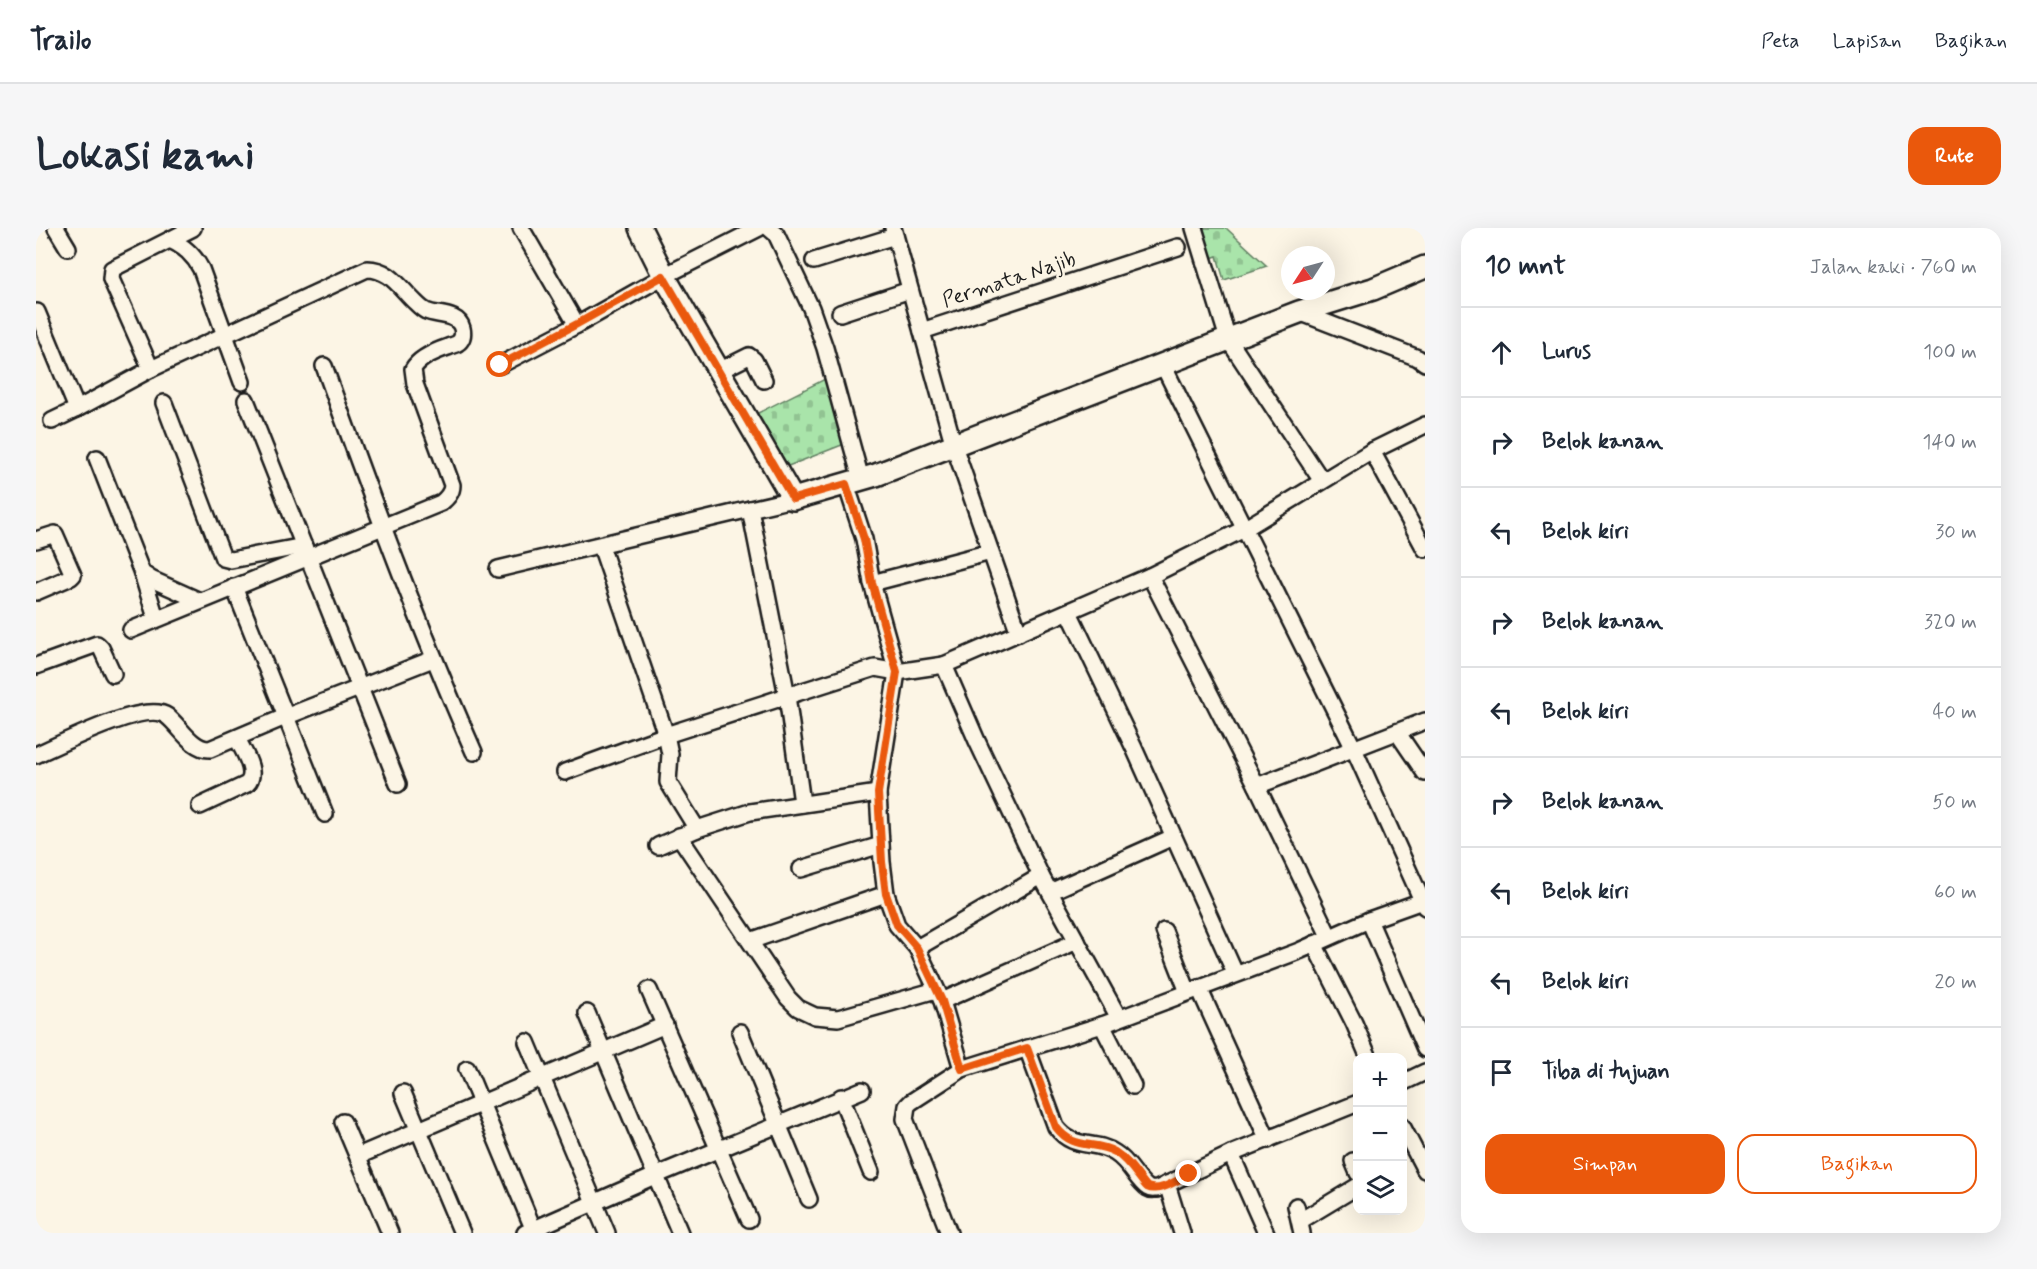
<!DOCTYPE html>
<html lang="id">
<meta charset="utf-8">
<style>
:root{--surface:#fff;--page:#f6f6f7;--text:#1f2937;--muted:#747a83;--line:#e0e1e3;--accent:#ea580c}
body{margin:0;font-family:Mynerve,sans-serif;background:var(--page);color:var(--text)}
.controls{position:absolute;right:18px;bottom:18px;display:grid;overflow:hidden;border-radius:12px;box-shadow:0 6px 24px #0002}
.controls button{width:54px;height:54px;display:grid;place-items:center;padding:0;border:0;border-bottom:2px solid var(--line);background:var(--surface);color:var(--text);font:30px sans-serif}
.compass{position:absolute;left:1245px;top:18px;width:54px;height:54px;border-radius:50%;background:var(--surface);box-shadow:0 6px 24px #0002;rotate:234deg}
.stop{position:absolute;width:18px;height:18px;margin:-14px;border:4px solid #ea580c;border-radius:50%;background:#fff}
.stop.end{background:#ea580c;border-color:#fff;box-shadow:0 2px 6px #0008}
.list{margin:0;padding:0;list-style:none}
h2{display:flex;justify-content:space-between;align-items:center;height:78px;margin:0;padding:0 24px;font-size:26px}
h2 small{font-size:20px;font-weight:400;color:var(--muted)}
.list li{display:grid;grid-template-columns:39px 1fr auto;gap:18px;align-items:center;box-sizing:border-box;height:90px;padding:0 24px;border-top:2px solid var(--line)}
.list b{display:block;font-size:22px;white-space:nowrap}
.list em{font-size:20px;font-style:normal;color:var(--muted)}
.actions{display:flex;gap:12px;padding:18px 24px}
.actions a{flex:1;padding:14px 0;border:2px solid var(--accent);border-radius:18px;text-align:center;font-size:21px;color:var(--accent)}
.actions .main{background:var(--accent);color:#fff}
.icon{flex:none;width:33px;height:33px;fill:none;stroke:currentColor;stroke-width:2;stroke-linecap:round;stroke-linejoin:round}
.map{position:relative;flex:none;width:1389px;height:1005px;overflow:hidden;border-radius:18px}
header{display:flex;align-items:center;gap:36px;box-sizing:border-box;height:84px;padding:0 30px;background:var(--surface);border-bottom:2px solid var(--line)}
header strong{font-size:28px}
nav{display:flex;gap:33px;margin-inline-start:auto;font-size:21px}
.intro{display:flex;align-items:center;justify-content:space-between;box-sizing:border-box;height:144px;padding:0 36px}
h1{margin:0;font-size:42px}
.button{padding:15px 27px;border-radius:18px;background:var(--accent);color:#fff;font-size:21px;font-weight:700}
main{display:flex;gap:36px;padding:0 36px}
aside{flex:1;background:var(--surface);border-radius:18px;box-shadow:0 6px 24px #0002}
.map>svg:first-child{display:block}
.cemetery{fill:url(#cemetery-stones);stroke:#628063;stroke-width:1.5}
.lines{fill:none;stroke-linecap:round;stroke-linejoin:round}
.street-casing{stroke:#1c1c1c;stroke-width:20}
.secondary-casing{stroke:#1c1c1c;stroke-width:26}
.street{stroke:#fcf5e5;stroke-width:15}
.secondary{stroke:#fcf5e5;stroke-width:21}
.route{stroke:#ea580c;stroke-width:8}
.labels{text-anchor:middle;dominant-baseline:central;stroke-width:5;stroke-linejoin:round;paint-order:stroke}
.street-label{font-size:21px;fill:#1c1c1c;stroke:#fcf5e5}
</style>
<header>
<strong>Trailo</strong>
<nav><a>Peta</a><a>Lapisan</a><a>Bagikan</a></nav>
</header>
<div class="intro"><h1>Lokasi kami</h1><a class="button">Rute</a></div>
<main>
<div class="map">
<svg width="1389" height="1005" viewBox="0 0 1389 1005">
<defs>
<pattern id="cemetery-stones" width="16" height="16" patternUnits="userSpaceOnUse" patternTransform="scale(1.5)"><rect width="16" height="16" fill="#a9e4aa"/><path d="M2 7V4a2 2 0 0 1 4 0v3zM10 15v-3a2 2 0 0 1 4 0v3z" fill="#91c392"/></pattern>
</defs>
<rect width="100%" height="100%" fill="#fcf5e5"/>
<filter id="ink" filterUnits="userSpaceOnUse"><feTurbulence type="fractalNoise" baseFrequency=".0167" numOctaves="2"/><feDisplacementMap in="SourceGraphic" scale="12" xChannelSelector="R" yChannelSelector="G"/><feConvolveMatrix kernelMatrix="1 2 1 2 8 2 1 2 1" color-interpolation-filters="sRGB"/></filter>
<g filter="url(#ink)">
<!-- cemetery -->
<g class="cemetery">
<path d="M 1162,0 L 1190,0 L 1231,38 L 1188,52 L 1181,28 L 1172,31 Z"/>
<path d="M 791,150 L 811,215 L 747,240 L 716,188 Z"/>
</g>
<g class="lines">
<defs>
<g id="street">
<path d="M 20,0 L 32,20"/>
<path d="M 485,0 L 541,97"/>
<path d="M 733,0 L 740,6 L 775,80 L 789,120 L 825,251"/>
<path d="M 857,0 L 918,218 L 983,405"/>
<path d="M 1158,0 L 1192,111 L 1286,253"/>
<path d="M 134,12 C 148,18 158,27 165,41 L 206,154"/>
<path d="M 778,33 L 859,8"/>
<path d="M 1,84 L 41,181"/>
<path d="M 1263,84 L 1382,130 L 1389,135"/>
<path d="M 804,85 L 874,62"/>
<path d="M 886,103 L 1142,19"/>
<path d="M 464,137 L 541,97 L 628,48 L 723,0"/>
<path d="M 1127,137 L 1318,521 L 1389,679"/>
<path d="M 288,138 C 335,268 382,397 438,524"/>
<path d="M 115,141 L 75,51 L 76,41 L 157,0"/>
<path d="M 683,143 L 713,128 L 718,132 L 728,152"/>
<path d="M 210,172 L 362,556"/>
<path d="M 128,175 L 187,330 L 195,332 L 268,318"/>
<path d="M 16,193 L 41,181 L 115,141 L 331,41 C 354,41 364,60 379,74 C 382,77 386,81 390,83 C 401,88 422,85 426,100 C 427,104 427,109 424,113 C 421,117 416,117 412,119 C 400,123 383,130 377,141 L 379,156 L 416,257 C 416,265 411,270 405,275 L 95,402"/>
<path d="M 1336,223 L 1389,321"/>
<path d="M 61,230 L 106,345 L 115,351 L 164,373"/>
<path d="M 810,256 L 828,311 L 836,355 L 861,444 L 842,565 L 846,634 L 850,666 L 861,697 L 881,720 L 906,773 L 926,841"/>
<path d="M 757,271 L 714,281 L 751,468 L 839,440 L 861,444 L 908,437 L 941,513 L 1005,648 L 1083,790"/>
<path d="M 0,312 L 19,306 L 37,347 L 35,349 L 0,364"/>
<path d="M 565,318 L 630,507 L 634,526 L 632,554 L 661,601"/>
<path d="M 462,341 L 714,281"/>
<path d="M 106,345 L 120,390"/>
<path d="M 836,355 L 955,324"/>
<path d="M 198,359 L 289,586"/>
<path d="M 1033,384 L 1098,520 L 1199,745"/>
<path d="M 908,437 L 1114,348"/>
<path d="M 0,438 L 61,416 L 65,420 L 77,446"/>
<path d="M 1361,504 L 1389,545"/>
<path d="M 0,527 C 24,516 110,472 131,488 C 144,498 156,522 174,521 L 249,489 L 397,431"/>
<path d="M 529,544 L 630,507 L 751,468 L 766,575"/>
<path d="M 1221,558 L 1389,493"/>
<path d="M 164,578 L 211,556 C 223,544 206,522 201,510"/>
<path d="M 643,608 L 752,770 L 762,780 L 779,788 L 802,790 L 900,762"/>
<path d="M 622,618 L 661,601 L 714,584 L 842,565"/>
<path d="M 765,641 L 845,617"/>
<path d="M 1014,664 L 1137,609"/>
<path d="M 1333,692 L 1389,821"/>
<path d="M 1128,703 L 1152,764"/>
<path d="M 1293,708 L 1221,558 L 1114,348 L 1208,301 L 1336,223 L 1389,197"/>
<path d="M 714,713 L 850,666"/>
<path d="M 1278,716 L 1318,795 L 1333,830"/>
<path d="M 881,720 L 1005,648"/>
<path d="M 1163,760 L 1232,912"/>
<path d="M 613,762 L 713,991"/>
<path d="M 906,773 L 1041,713"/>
<path d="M 551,785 L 644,1005"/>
<path d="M 1066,797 L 1097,858"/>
<path d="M 704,804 L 773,971"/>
<path d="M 491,814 L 571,1005"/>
<path d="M 991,820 L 1020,899 C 1038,923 1058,911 1079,925 C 1094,934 1101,953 1112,960 C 1115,962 1117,961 1121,961 L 1195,926 L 1322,875"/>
<path d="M 431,841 L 499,1005"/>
<path d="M 1366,855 L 1389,844"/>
<path d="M 367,865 L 426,1005"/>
<path d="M 805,869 L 835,944"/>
<path d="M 307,894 L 354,1005"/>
<path d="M 1366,898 L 1389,942"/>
<path d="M 1195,926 L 1230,1005"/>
<path d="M 322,928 L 629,797"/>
<path d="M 1317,933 L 1322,945"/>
<path d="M 1131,956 L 1146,1005"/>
<path d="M 1260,978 L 1266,1005"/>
<path d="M 1264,993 L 1322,958"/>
<path d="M 489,1005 L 621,947 L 826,862"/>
<path d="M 913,1005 L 869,891 L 871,878 L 875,874 L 926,841 L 1066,797 L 1263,723 L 1333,692 L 1389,672"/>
</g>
<path id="secondary" d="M 604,0 L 628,48 L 757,271 L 840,247 L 1263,84 L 1337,61 L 1389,39"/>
</defs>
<!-- street casing -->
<use href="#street" class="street-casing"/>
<!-- secondary casing -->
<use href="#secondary" class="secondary-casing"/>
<!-- street -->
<use href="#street" class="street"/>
<!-- secondary -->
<use href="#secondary" class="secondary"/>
</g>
</g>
<g class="lines" filter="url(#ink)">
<!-- route -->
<path class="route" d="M 464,137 L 541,96 L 627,48 L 757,271 L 810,256 L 828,311 L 836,355 L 861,444 L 842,565 L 846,634 L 850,666 L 861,697 L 881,720 L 906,773 L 926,841 L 991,820 L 1020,899 C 1038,923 1057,912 1079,924 C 1093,933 1100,946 1111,959 C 1124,965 1141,952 1153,946"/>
</g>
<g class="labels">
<!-- street labels -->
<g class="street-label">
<text transform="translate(973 52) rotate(-18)">Permata Najib</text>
</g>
</g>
</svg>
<div class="controls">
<button>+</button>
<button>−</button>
<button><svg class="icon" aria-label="layers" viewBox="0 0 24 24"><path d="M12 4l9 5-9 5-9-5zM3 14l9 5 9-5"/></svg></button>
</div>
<svg class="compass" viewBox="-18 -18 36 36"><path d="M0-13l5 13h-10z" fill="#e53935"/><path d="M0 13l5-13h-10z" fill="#747a83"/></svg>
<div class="stop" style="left:464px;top:137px"></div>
<div class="stop end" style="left:1153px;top:946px"></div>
</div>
<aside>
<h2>10 mnt<small>Jalan kaki · 760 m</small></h2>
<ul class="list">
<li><svg class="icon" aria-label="ahead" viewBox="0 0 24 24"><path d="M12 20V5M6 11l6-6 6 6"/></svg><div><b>Lurus</b></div><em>100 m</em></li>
<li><svg class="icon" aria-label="right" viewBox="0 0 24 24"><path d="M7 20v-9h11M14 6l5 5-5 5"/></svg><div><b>Belok kanan</b></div><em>140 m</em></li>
<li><svg class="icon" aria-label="left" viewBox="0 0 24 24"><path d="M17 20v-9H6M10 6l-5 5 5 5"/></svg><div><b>Belok kiri</b></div><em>30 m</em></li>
<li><svg class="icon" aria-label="right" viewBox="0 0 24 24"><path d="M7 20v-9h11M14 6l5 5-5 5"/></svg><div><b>Belok kanan</b></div><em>320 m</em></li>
<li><svg class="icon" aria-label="left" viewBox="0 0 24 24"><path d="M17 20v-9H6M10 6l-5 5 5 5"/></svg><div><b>Belok kiri</b></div><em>40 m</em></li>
<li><svg class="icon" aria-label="right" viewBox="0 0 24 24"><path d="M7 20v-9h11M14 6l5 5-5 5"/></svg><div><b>Belok kanan</b></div><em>50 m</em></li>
<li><svg class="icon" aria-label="left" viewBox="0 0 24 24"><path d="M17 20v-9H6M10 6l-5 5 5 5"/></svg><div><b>Belok kiri</b></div><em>60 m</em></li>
<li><svg class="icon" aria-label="left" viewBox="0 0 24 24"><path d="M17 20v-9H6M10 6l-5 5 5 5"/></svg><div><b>Belok kiri</b></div><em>20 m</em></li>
<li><svg class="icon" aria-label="arrive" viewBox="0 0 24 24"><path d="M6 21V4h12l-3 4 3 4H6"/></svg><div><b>Tiba di tujuan</b></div></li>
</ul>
<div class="actions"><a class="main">Simpan</a><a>Bagikan</a></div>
</aside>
</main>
